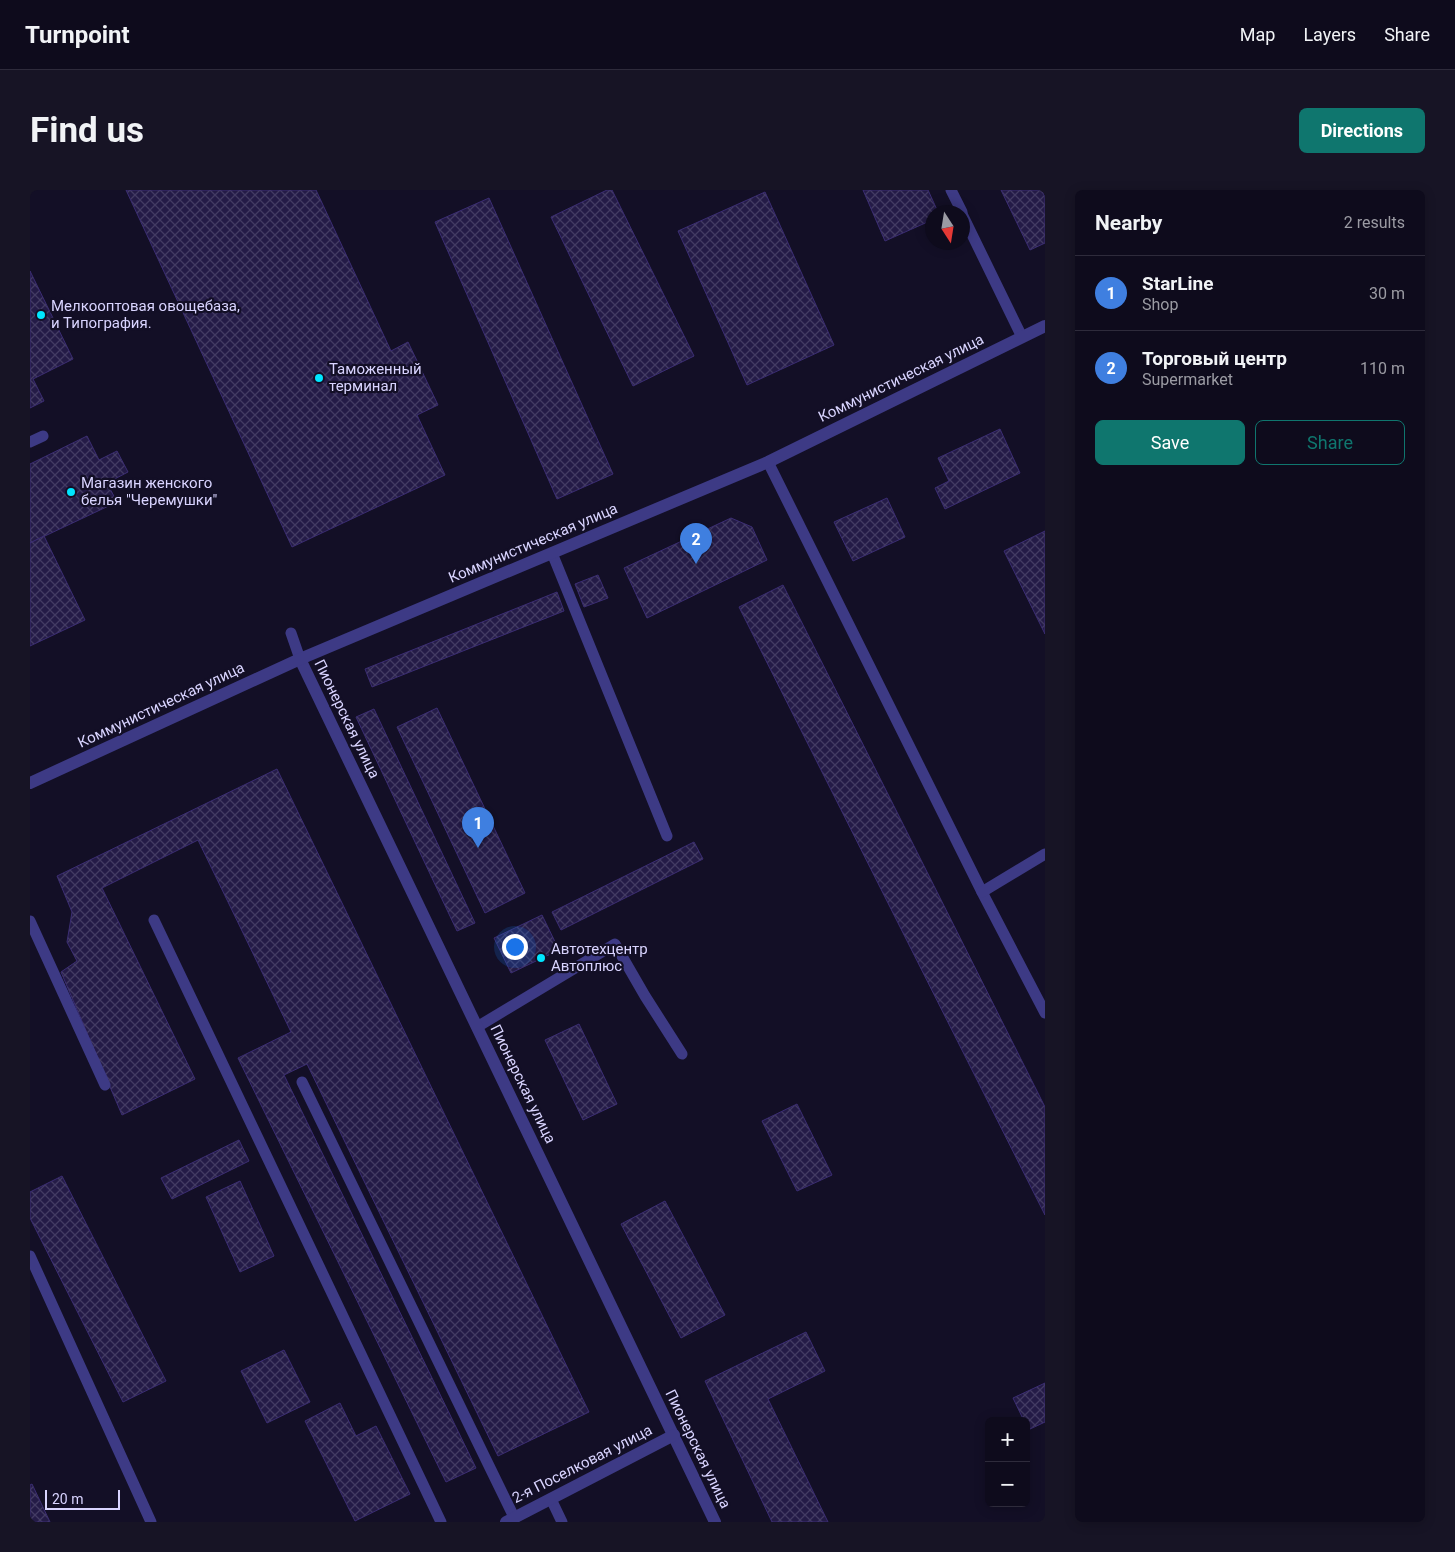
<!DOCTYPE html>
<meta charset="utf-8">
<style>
:root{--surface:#0e0b1c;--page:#171425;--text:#f1f3f6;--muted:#9b9ba3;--line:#2e2b3b;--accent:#0f766e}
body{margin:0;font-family:Roboto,sans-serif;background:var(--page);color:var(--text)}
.controls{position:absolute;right:15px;bottom:15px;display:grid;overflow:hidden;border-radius:8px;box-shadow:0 2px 12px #0003}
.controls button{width:45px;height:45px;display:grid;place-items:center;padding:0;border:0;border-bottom:1px solid var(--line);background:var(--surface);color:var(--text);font:25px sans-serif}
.compass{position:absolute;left:895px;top:15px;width:45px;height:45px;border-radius:50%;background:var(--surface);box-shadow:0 2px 12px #0003;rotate:168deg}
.scale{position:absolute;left:15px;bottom:12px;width:75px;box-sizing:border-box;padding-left:5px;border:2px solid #d9d4ff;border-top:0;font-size:14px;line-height:18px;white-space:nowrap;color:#d9d4ff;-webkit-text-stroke:4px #130f26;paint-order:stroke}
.you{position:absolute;left:484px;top:756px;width:18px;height:18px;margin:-12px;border:4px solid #fff;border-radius:50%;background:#1a73e8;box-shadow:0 0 0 8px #1a73e833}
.badge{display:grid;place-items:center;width:32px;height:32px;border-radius:50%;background:var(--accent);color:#fff;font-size:16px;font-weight:700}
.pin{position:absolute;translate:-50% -41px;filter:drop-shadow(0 1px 2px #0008)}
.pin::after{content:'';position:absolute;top:26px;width:18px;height:15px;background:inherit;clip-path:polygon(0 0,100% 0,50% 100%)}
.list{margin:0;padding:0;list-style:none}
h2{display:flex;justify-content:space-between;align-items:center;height:65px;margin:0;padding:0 20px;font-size:21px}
h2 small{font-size:16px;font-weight:400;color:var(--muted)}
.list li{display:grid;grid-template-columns:32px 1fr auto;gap:15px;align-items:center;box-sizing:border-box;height:75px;padding:0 20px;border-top:1px solid var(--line)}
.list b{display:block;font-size:19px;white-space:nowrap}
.list p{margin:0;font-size:16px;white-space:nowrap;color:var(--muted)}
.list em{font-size:16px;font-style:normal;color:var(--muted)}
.actions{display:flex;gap:10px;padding:15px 20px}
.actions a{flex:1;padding:11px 0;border:1px solid var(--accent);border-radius:8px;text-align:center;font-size:18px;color:var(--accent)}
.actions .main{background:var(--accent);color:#fff}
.map{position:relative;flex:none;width:1015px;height:1332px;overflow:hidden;border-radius:8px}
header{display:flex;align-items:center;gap:30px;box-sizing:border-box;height:70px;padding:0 25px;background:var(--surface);border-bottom:1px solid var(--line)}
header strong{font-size:24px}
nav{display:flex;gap:28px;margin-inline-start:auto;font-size:18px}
.intro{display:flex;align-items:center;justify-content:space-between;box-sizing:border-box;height:120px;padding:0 30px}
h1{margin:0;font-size:35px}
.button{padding:12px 22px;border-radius:8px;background:var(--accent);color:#fff;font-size:18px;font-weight:700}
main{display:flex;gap:30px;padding:0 30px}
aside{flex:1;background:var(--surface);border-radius:8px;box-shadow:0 2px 12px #0003}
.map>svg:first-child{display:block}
.building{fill:url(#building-cross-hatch);stroke:#3b2d73}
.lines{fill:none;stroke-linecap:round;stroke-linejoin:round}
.lane{stroke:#3d3a85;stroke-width:11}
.street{stroke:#3d3a85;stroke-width:12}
.poi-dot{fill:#00e5ff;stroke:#130f26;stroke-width:2}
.labels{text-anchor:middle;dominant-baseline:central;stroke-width:4.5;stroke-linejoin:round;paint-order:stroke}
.poi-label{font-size:15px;fill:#d9d4ff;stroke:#130f26;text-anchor:start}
.street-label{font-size:15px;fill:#d9d4ff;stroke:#130f26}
</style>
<header>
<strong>Turnpoint</strong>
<nav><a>Map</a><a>Layers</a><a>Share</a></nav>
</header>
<div class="intro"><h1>Find us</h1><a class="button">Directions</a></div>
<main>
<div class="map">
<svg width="1015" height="1332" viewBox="0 0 1015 1332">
<defs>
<pattern id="building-cross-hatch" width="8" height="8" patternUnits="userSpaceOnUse" patternTransform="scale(1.25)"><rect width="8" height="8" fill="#241b47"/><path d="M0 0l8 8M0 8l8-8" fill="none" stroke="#433b63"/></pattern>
</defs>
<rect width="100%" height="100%" fill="#130f26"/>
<!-- building -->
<g class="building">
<path d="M 96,0 L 286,0 L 361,161 L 378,152 L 408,215 L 387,225 L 415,285 L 262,357 Z"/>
<path d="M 577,0 L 582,0 L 664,166 L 603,196 L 521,27 Z"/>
<path d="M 833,0 L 898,0 L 908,22 L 902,22 L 902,30 L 855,51 Z"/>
<path d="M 971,0 L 1012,0 L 1015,7 L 1015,53 L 1000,60 Z"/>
<path d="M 735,2 L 804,155 L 717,195 L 648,41 Z"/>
<path d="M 459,8 L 583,284 L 527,309 L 405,32 Z"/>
<path d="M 0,81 L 43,169 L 3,189 L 14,211 L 0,218 Z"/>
<path d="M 970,239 L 990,283 L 915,319 L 905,298 L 919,291 L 908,268 Z"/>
<path d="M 57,246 L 69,270 L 87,261 L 98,282 L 77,293 L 87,312 L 0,353 L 0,274 Z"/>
<path d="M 857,308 L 875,347 L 823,371 L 804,332 Z"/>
<path d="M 701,328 L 722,337 L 737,370 L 617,428 L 594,378 Z"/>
<path d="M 1015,341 L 1015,444 L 974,361 Z"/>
<path d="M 14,346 L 55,430 L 0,456 L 0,353 Z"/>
<path d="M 568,385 L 578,408 L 554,417 L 545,394 Z"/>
<path d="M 753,395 L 1015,917 L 1015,1025 L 709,417 Z"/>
<path d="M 527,402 L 534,421 L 342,497 L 335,479 Z"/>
<path d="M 407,518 L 495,703 L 455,723 L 367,537 Z"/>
<path d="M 344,519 L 445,733 L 427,741 L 326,527 Z"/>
<path d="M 247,579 L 559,1222 L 468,1266 L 277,874 L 254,885 L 446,1278 L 416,1292 L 208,868 L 261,842 L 168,650 L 72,698 L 165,889 L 92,925 L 31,782 L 47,771 L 37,752 L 42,722 L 27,686 Z"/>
<path d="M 664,652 L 673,669 L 531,740 L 522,722 Z"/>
<path d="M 512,725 L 529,760 L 481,783 L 464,748 Z"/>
<path d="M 549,834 L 587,914 L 553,930 L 515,850 Z"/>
<path d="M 767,914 L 802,985 L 767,1001 L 732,931 Z"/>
<path d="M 209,950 L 219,971 L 142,1009 L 131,988 Z"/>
<path d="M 32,986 L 136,1191 L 93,1212 L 0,1028 L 0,1002 Z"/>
<path d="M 210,991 L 244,1066 L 210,1082 L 176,1007 Z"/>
<path d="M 635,1011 L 695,1125 L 651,1148 L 591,1034 Z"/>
<path d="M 776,1142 L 795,1181 L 738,1209 L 798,1332 L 742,1332 L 675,1191 Z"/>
<path d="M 254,1160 L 280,1212 L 237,1233 L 211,1181 Z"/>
<path d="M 1015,1193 L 1015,1232 L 998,1240 L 996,1231 L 994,1231 L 983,1208 Z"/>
<path d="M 310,1213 L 326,1246 L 346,1236 L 380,1304 L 325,1331 L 275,1231 Z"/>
<path d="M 2,1294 L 20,1332 L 0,1332 L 0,1295 Z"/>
</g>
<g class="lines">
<!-- lane -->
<g class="lane">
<path d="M 921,0 L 932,22"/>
<path d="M 932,24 L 992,147"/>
<path d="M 0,252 L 13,246"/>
<path d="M 738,272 L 952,702 L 1015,823"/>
<path d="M 522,363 L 637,646"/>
<path d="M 261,443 L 270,469"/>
<path d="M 952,702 L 1015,664"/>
<path d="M 124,730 L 411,1332"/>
<path d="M 0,731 L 75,895"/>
<path d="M 447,837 L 585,754 L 615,806 L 652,864"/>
<path d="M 272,892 L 484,1327"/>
<path d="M 0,1066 L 121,1332"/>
<path d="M 521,1309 L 532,1332"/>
</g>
<!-- street -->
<g class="street">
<path d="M 270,469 L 685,1332"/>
<path d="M 0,593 L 270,469 L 738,272 L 1015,136"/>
<path d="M 476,1332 L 644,1245"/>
</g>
</g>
<!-- markers -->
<g class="poi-dot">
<circle cx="11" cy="125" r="5"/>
<circle cx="289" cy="188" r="5"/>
<circle cx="41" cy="302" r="5"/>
<circle cx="511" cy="768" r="5"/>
</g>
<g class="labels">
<!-- poi labels -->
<g class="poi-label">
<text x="21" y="116">Мелкооптовая овощебаза,<tspan x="21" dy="17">и Типография.</tspan></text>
<text x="299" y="179">Таможенный<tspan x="299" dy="17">терминал</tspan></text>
<text x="51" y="293">Магазин женского<tspan x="51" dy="17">белья "Черемушки"</tspan></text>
<text x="521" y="759">Автотехцентр<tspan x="521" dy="17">Автоплюс</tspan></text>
</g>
<!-- street labels -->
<g class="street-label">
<text transform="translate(871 188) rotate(-26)">Коммунистическая улица</text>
<text transform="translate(503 353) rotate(-23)">Коммунистическая улица</text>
<text transform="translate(131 515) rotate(-25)">Коммунистическая улица</text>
<text transform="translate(317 529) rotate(64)">Пионерская улица</text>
<text transform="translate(493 894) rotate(64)">Пионерская улица</text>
<text transform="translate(668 1259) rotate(64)">Пионерская улица</text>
<text transform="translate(552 1274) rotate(-27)">2-я Поселковая улица</text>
</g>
</g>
</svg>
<div class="controls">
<button>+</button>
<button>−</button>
</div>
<svg class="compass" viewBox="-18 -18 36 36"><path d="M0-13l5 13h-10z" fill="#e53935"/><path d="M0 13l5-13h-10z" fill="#9b9ba3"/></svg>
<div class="scale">20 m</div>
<div class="you"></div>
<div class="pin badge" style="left:448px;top:658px;background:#3f7fe0">1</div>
<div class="pin badge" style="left:666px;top:374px;background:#3f7fe0">2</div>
</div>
<aside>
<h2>Nearby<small>2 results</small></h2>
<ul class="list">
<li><span class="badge" style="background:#3f7fe0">1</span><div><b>StarLine</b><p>Shop</p></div><em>30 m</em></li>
<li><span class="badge" style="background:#3f7fe0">2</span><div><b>Торговый центр</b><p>Supermarket</p></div><em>110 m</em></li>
</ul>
<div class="actions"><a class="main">Save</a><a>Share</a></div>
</aside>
</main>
